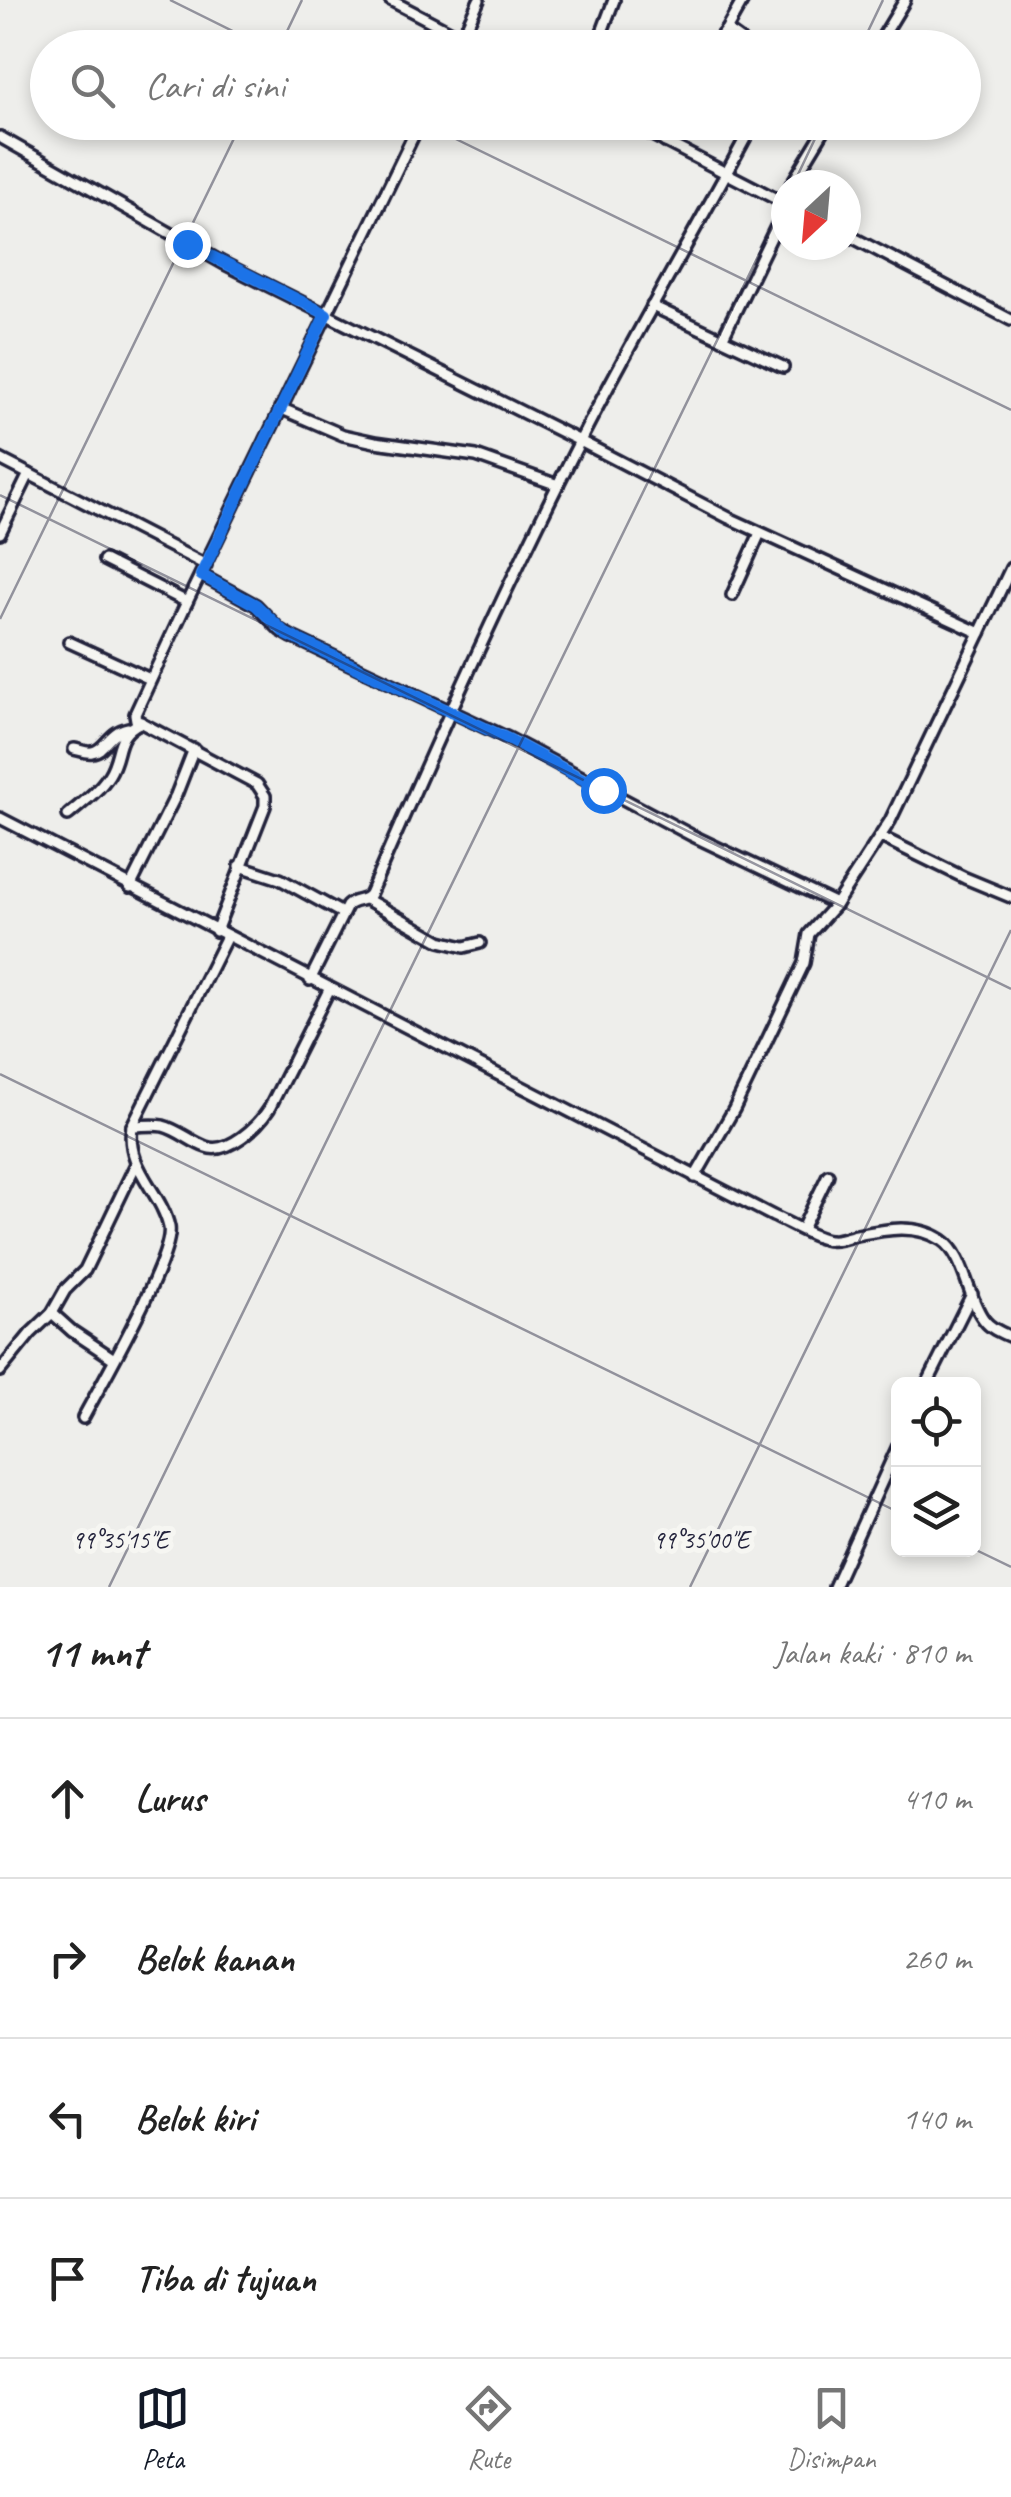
<!DOCTYPE html>
<html lang="id">
<meta charset="utf-8">
<style>
:root{--surface:#fff;--page:#f6f6f6;--text:#222;--muted:#767676;--line:#e0e0e0;--accent:#111827}
body{margin:0;font-family:Caveat,sans-serif;background:var(--page);color:var(--text)}
.controls{position:absolute;right:30px;bottom:30px;display:grid;overflow:hidden;border-radius:15px;box-shadow:0 5px 15px #0003}
.controls button{width:90px;height:90px;display:grid;place-items:center;padding:0;border:0;border-bottom:2px solid var(--line);background:var(--surface);color:var(--text);font:50px sans-serif}
.compass{position:absolute;left:771px;top:170px;width:90px;height:90px;border-radius:50%;background:var(--surface);box-shadow:0 5px 15px #0003;rotate:206deg}
.stop{position:absolute;width:30px;height:30px;margin:-22px;border:8px solid #1a73e8;border-radius:50%;background:#fff}
.stop.end{background:#1a73e8;border-color:#fff;box-shadow:0 2px 10px #0008}
.list{margin:0;padding:0;list-style:none}
h2{display:flex;justify-content:space-between;align-items:center;height:130px;margin:0;padding:0 40px;font-size:42px}
h2 small{font-size:32px;font-weight:400;color:var(--muted)}
.list li{display:grid;grid-template-columns:65px 1fr auto;gap:30px;align-items:center;box-sizing:border-box;height:160px;padding:0 40px;border-top:2px solid var(--line)}
.list b{display:block;font-size:38px;white-space:nowrap}
.list em{font-size:32px;font-style:normal;color:var(--muted)}
.icon{flex:none;width:55px;height:55px;fill:none;stroke:currentColor;stroke-width:2;stroke-linecap:round;stroke-linejoin:round}
.map{position:relative;flex:none;width:1011px;height:1587px;overflow:hidden}
.search{position:absolute;background:var(--surface);box-shadow:0 5px 15px #0003;left:30px;right:30px;top:30px;height:110px;display:flex;align-items:center;gap:25px;box-sizing:border-box;padding:0 35px;border-radius:55px;color:var(--muted);font-size:38px}
.sheet{height:770px;background:var(--surface)}
nav{display:flex;justify-content:space-around;align-items:center;box-sizing:border-box;height:140px;border-top:2px solid var(--line);background:var(--surface);font-size:28px;color:var(--muted)}
nav a{display:grid;justify-items:center;gap:5px}
nav .on{color:var(--accent)}
.map>svg:first-child{display:block}
.lines{fill:none;stroke-linecap:round;stroke-linejoin:round}
.minor-casing{stroke:#22223b;stroke-width:16}
.minor{stroke:#f6f6f2;stroke-width:9}
.route{stroke:#1a73e8;stroke-width:12}
.ticks{fill:none;stroke:#22223b;stroke-width:2.5;stroke-opacity:0.45}
.ticks-label{font-size:25px;text-anchor:middle;fill:#22223b;stroke:#f6f6f2;stroke-width:10;stroke-linejoin:round;paint-order:stroke}
</style>
<div class="map">
<svg width="1011" height="1587" viewBox="0 0 1011 1587">
<rect width="100%" height="100%" fill="#eeeeeb"/>
<filter id="ink" filterUnits="userSpaceOnUse"><feTurbulence type="fractalNoise" baseFrequency=".01" numOctaves="2"/><feDisplacementMap in="SourceGraphic" scale="20" xChannelSelector="R" yChannelSelector="G"/><feConvolveMatrix kernelMatrix="1 2 1 2 8 2 1 2 1" color-interpolation-filters="sRGB"/></filter>
<g filter="url(#ink)">
<g class="lines">
<defs>
<g id="minor">
<path d="M 390,0 L 482,48"/>
<path d="M 726,30 L 740,40 L 745,48"/>
<path d="M 457,48 L 479,0"/>
<path d="M 596,48 L 614,0"/>
<path d="M 711,48 L 726,30 L 743,0"/>
<path d="M 876,48 L 905,0"/>
<path d="M 627,122 L 786,204"/>
<path d="M 0,137 L 223,263 L 580,441 L 729,518 L 980,633"/>
<path d="M 665,142 L 675,122"/>
<path d="M 791,185 L 829,122"/>
<path d="M 846,234 L 1011,320"/>
<path d="M 652,306 L 783,367"/>
<path d="M 722,339 L 786,206"/>
<path d="M 280,408 L 343,435 L 375,442 L 476,456 L 558,485"/>
<path d="M 0,459 L 206,565"/>
<path d="M 0,533 L 29,474"/>
<path d="M 104,560 L 187,602"/>
<path d="M 201,575 L 256,605 L 280,630 L 292,637 L 510,739 L 691,835 L 836,904"/>
<path d="M 732,595 L 760,533"/>
<path d="M 69,642 L 150,679"/>
<path d="M 74,749 C 80,750 86,753 92,752 C 105,751 108,732 128,728"/>
<path d="M 68,815 C 82,803 99,791 109,775 C 123,753 113,736 141,722"/>
<path d="M 0,818 L 773,1216 C 787,1222 817,1240 830,1240 C 837,1241 845,1238 852,1236 C 882,1230 915,1222 942,1240 C 965,1255 968,1301 985,1321 C 991,1329 1002,1333 1011,1337"/>
<path d="M 881,837 L 965,878 L 1011,897"/>
<path d="M 240,866 L 280,879 L 342,913"/>
<path d="M 130,887 L 176,795 L 194,749"/>
<path d="M 366,899 L 440,941 L 464,947 L 480,943"/>
<path d="M 216,931 L 265,806 L 265,796 L 257,784 L 136,720 L 135,714 L 187,602 L 420,122"/>
<path d="M 310,980 L 347,906 C 354,898 365,903 370,894 C 436,741 504,589 580,441 C 635,333 697,229 754,122"/>
<path d="M 132,1126 C 142,1126 153,1124 163,1126 C 179,1130 191,1142 206,1147 C 228,1155 258,1126 269,1109 L 329,990"/>
<path d="M 695,1177 L 734,1109 L 804,963 L 809,934 L 836,904 L 890,821 L 1011,568"/>
<path d="M 802,1229 L 828,1175"/>
<path d="M 52,1313 L 72,1331 L 114,1359"/>
<path d="M 0,1371 L 31,1333 L 52,1313 L 65,1290 L 85,1270 L 136,1164"/>
<path d="M 927,1384 L 972,1294"/>
<path d="M 83,1418 C 100,1386 175,1256 169,1227 C 161,1191 125,1168 132,1126 L 227,936"/>
<path d="M 834,1587 L 898,1446"/>
</g>
</defs>
<!-- minor casing -->
<use href="#minor" class="minor-casing"/>
<!-- minor -->
<use href="#minor" class="minor"/>
</g>
</g>
<g class="lines" filter="url(#ink)">
<!-- route -->
<path class="route" d="M 187,244 L 326,314 L 201,575 L 256,605 L 286,634 L 510,740 L 603,790"/>
</g>
<!-- ticks -->
<path class="ticks" d="M 170,0 L 267,48M 279,48 L 302,0M 860,48 L 883,0M 421,122 L 1011,410M 793,185 L 823,122M 0,495 L 1011,989M 0,619 L 242,122M 0,1074 L 898,1512M 974,1549 L 1011,1567M 109,1587 L 786,199M 690,1587 L 1011,930"/>
<g class="ticks-label">
<text x="120" y="1548">99°35'15"E</text>
<text x="701" y="1548">99°35'00"E</text>
</g>
</svg>
<div class="controls">
<button><svg class="icon" aria-label="locate" viewBox="0 0 24 24"><circle cx="12" cy="12" r="6"/><path d="M12 2v4M12 18v4M2 12h4M18 12h4"/></svg></button>
<button><svg class="icon" aria-label="layers" viewBox="0 0 24 24"><path d="M12 4l9 5-9 5-9-5zM3 14l9 5 9-5"/></svg></button>
</div>
<svg class="compass" viewBox="-18 -18 36 36"><path d="M0-13l5 13h-10z" fill="#e53935"/><path d="M0 13l5-13h-10z" fill="#767676"/></svg>
<div class="stop" style="left:603px;top:790px"></div>
<div class="stop end" style="left:187px;top:244px"></div>
<div class="search"><svg class="icon" aria-label="search" viewBox="0 0 24 24"><circle cx="10" cy="10" r="6"/><path d="M15 15l6 6"/></svg>Cari di sini</div>
</div>
<section class="sheet">
<h2>11 mnt<small>Jalan kaki · 810 m</small></h2>
<ul class="list">
<li><svg class="icon" aria-label="ahead" viewBox="0 0 24 24"><path d="M12 20V5M6 11l6-6 6 6"/></svg><div><b>Lurus</b></div><em>410 m</em></li>
<li><svg class="icon" aria-label="right" viewBox="0 0 24 24"><path d="M7 20v-9h11M14 6l5 5-5 5"/></svg><div><b>Belok kanan</b></div><em>260 m</em></li>
<li><svg class="icon" aria-label="left" viewBox="0 0 24 24"><path d="M17 20v-9H6M10 6l-5 5 5 5"/></svg><div><b>Belok kiri</b></div><em>140 m</em></li>
<li><svg class="icon" aria-label="arrive" viewBox="0 0 24 24"><path d="M6 21V4h12l-3 4 3 4H6"/></svg><div><b>Tiba di tujuan</b></div></li>
</ul>
</section>
<nav>
<a class="on"><svg class="icon" aria-label="map" viewBox="0 0 24 24"><path d="M3 6l6-2 6 2 6-2v14l-6 2-6-2-6 2zM9 4v14M15 6v14"/></svg>Peta</a>
<a><svg class="icon" aria-label="directions" viewBox="0 0 24 24"><path d="M12 3l9 9-9 9-9-9zM9 14v-3h6M13 9l2 2-2 2"/></svg>Rute</a>
<a><svg class="icon" aria-label="saved" viewBox="0 0 24 24"><path d="M7 4h10v16l-5-4-5 4z"/></svg>Disimpan</a>
</nav>
